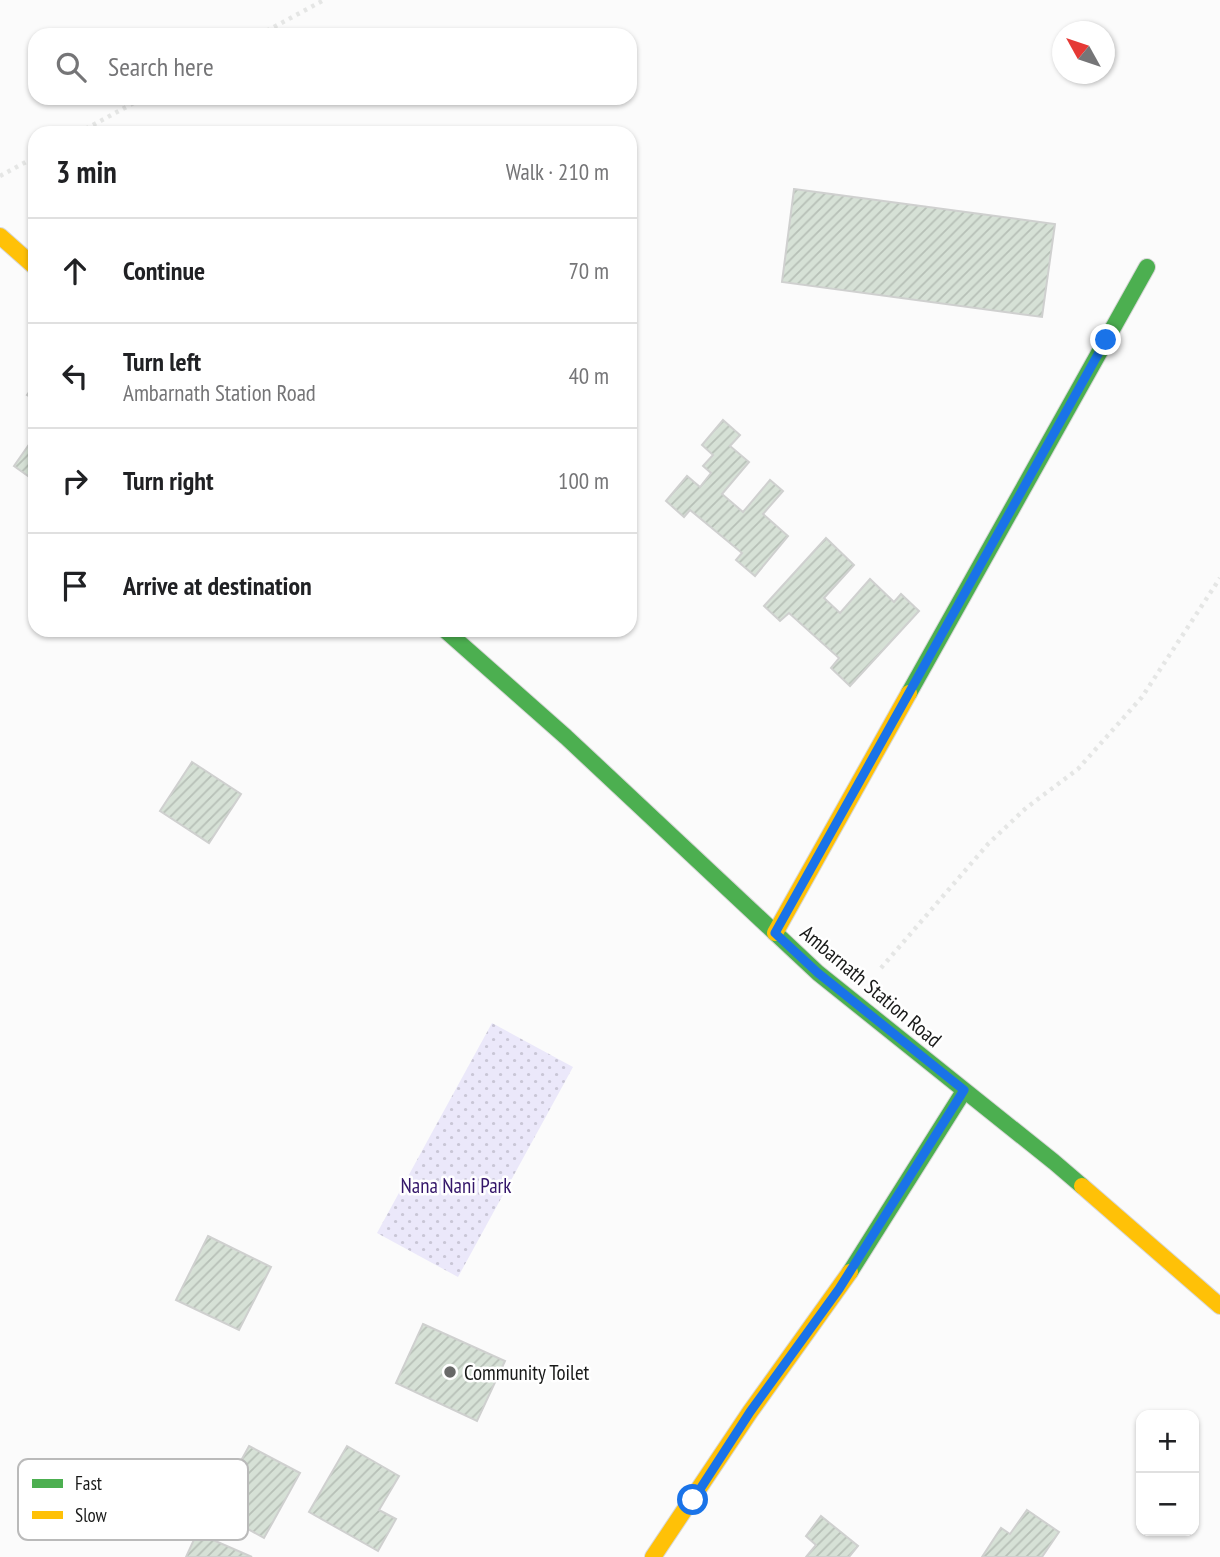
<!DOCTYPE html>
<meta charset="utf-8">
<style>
:root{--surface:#fff;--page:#f2f2f2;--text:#202124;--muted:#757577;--line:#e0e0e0}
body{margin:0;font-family:"PT Sans Narrow",sans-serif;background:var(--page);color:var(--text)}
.controls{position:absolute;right:21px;bottom:21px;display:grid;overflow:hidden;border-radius:14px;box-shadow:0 2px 5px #0004}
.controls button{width:63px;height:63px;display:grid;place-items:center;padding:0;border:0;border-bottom:2px solid var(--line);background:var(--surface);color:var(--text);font:35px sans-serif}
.compass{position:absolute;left:1052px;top:21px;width:63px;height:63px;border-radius:50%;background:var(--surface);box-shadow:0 2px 5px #0004;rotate:310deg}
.stop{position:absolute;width:21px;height:21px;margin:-16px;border:5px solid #1a73e8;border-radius:50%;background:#fff}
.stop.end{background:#1a73e8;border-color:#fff;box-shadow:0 2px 7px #0008}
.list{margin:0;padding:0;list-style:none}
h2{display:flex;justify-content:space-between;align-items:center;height:91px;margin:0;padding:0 28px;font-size:30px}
h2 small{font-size:23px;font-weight:400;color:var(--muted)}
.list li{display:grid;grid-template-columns:46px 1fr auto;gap:21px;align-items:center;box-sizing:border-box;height:105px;padding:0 28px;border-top:2px solid var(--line)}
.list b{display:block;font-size:26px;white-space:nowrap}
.list p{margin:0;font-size:23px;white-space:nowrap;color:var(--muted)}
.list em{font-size:23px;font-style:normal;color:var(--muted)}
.icon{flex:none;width:38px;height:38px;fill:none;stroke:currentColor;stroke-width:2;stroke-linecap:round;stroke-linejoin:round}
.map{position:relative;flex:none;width:1220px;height:1557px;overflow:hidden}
.search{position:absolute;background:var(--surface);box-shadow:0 2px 5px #0004;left:28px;top:28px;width:609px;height:77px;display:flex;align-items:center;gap:18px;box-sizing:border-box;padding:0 24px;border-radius:21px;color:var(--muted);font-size:26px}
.panel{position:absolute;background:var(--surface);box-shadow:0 2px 5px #0004;left:28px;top:126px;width:609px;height:511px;border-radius:21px}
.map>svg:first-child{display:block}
.park{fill:url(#park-dots)}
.building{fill:url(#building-hatch);stroke:#cfd0cf;stroke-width:2}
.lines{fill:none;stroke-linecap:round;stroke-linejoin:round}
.fast-casing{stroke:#d7d7d7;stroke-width:18}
.slow-casing{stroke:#d7d7d7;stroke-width:18}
.path{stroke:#e5e6e5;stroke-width:4.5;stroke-dasharray:3.5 5;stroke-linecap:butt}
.fast{stroke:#4caf50;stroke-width:16}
.slow{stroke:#ffc107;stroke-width:16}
.route{stroke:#1a73e8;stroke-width:9}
.poi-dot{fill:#686968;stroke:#fff;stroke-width:2.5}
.labels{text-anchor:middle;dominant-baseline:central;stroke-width:5;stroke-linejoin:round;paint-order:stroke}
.street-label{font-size:21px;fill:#191a19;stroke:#fff}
.park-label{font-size:21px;fill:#35176a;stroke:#fff}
.poi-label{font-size:21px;fill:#191a19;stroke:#fff;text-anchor:start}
.key{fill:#fff;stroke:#bababa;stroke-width:2}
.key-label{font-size:19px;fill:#191a19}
</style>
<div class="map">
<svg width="1220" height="1557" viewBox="0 0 1220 1557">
<defs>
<pattern id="park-dots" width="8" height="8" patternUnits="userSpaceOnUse" patternTransform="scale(1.75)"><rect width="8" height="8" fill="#ebe8fa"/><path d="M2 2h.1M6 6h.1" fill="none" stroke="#c9c6d6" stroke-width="1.8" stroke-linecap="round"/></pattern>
<pattern id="building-hatch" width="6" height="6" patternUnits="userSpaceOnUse" patternTransform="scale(1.75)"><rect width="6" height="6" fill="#d6e1d6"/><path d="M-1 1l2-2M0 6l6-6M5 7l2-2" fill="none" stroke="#b7c0b7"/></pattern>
</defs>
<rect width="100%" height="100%" fill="#fbfbfb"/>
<!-- park -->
<path class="park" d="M 492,1023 L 573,1067 L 458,1277 L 377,1233 Z"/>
<!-- building -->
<g class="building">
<path d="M 794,189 L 1055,224 L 1042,317 L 782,282 Z"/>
<path d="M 35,384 L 35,400 L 27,395 Z"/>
<path d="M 723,420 L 740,435 L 730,446 L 749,462 L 722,494 L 743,512 L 770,480 L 783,491 L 763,514 L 788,536 L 755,576 L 736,560 L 742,553 L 690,510 L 684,517 L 666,501 L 687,476 L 700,487 L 711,473 L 703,466 L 713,455 L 702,445 Z"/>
<path d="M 35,436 L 35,481 L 14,466 Z"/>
<path d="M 826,538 L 854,565 L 824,598 L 840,613 L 870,579 L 894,602 L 901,594 L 919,611 L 850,686 L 831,668 L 839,658 L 789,613 L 780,621 L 764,606 Z"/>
<path d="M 192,762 L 241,794 L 209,843 L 160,811 Z"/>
<path d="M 208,1236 L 271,1267 L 239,1330 L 176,1300 Z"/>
<path d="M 423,1324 L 505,1361 L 477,1421 L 396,1383 Z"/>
<path d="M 249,1446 L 300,1473 L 264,1538 L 214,1510 Z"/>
<path d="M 347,1446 L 399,1476 L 379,1510 L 396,1519 L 378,1551 L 309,1512 Z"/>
<path d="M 1027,1510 L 1059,1532 L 1042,1557 L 982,1557 L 1001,1528 L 1010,1534 Z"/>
<path d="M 821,1516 L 858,1546 L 849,1557 L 806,1557 L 816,1545 L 806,1536 Z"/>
<path d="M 197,1533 L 252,1557 L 186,1557 Z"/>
</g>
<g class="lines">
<defs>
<g id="fast">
<path d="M 445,630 L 566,737 L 818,973 L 1054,1162 L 1082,1186"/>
<path d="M 909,693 L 1147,267"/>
<path d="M 850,1272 L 964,1091"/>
</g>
<g id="slow">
<path d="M 0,236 L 35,267"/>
<path d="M 775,933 L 909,693"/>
<path d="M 1082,1186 L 1220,1306"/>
<path d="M 653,1557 L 750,1412 L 850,1272"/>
</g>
</defs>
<!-- fast casing -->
<use href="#fast" class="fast-casing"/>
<!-- slow casing -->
<use href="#slow" class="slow-casing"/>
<!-- path -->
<g class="path">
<path d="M 259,35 L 324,0"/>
<path d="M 78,133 L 143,98"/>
<path d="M 0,176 L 35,157"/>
<path d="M 881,968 L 988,844 L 1026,808 L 1078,769 L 1142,697 L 1220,578"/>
</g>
<!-- fast -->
<use href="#fast" class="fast"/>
<!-- slow -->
<use href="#slow" class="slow"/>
</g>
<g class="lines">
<!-- route -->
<path class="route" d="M 693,1500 L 750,1412 L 839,1289 L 964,1090 L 818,973 L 775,933 L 1106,340"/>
</g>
<!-- markers -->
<circle class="poi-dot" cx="450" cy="1372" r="7"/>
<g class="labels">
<!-- street labels -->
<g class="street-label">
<text transform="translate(871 986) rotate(40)">Ambarnath Station Road</text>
</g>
<!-- park labels -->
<g class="park-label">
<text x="456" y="1185">Nana Nani Park</text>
</g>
<!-- poi labels -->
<g class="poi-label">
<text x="464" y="1372">Community Toilet</text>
</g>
</g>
<!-- legend -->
<rect x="18" y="1459" width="230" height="81" rx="10" class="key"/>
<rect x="32" y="1479" width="31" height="9" fill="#4caf50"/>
<rect x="32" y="1511" width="31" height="8" fill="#ffc107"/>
<g class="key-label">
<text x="75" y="1490">Fast</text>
<text x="75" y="1522">Slow</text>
</g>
</svg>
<div class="controls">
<button>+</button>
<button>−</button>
</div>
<svg class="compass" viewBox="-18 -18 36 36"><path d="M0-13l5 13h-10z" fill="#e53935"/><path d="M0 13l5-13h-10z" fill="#757577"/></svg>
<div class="stop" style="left:693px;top:1500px"></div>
<div class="stop end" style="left:1106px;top:340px"></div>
<div class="search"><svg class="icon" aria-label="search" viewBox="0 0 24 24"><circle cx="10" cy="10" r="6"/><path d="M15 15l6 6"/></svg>Search here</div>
<section class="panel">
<h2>3 min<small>Walk · 210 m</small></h2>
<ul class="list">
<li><svg class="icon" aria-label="ahead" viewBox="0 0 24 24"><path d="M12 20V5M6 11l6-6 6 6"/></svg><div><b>Continue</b></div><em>70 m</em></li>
<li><svg class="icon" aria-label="left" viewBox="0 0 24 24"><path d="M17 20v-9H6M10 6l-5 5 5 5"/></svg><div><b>Turn left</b><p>Ambarnath Station Road</p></div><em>40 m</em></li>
<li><svg class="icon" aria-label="right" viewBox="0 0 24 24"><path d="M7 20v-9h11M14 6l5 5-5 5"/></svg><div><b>Turn right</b></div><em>100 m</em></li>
<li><svg class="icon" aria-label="arrive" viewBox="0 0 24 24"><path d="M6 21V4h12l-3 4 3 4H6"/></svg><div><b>Arrive at destination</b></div></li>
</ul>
</section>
</div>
